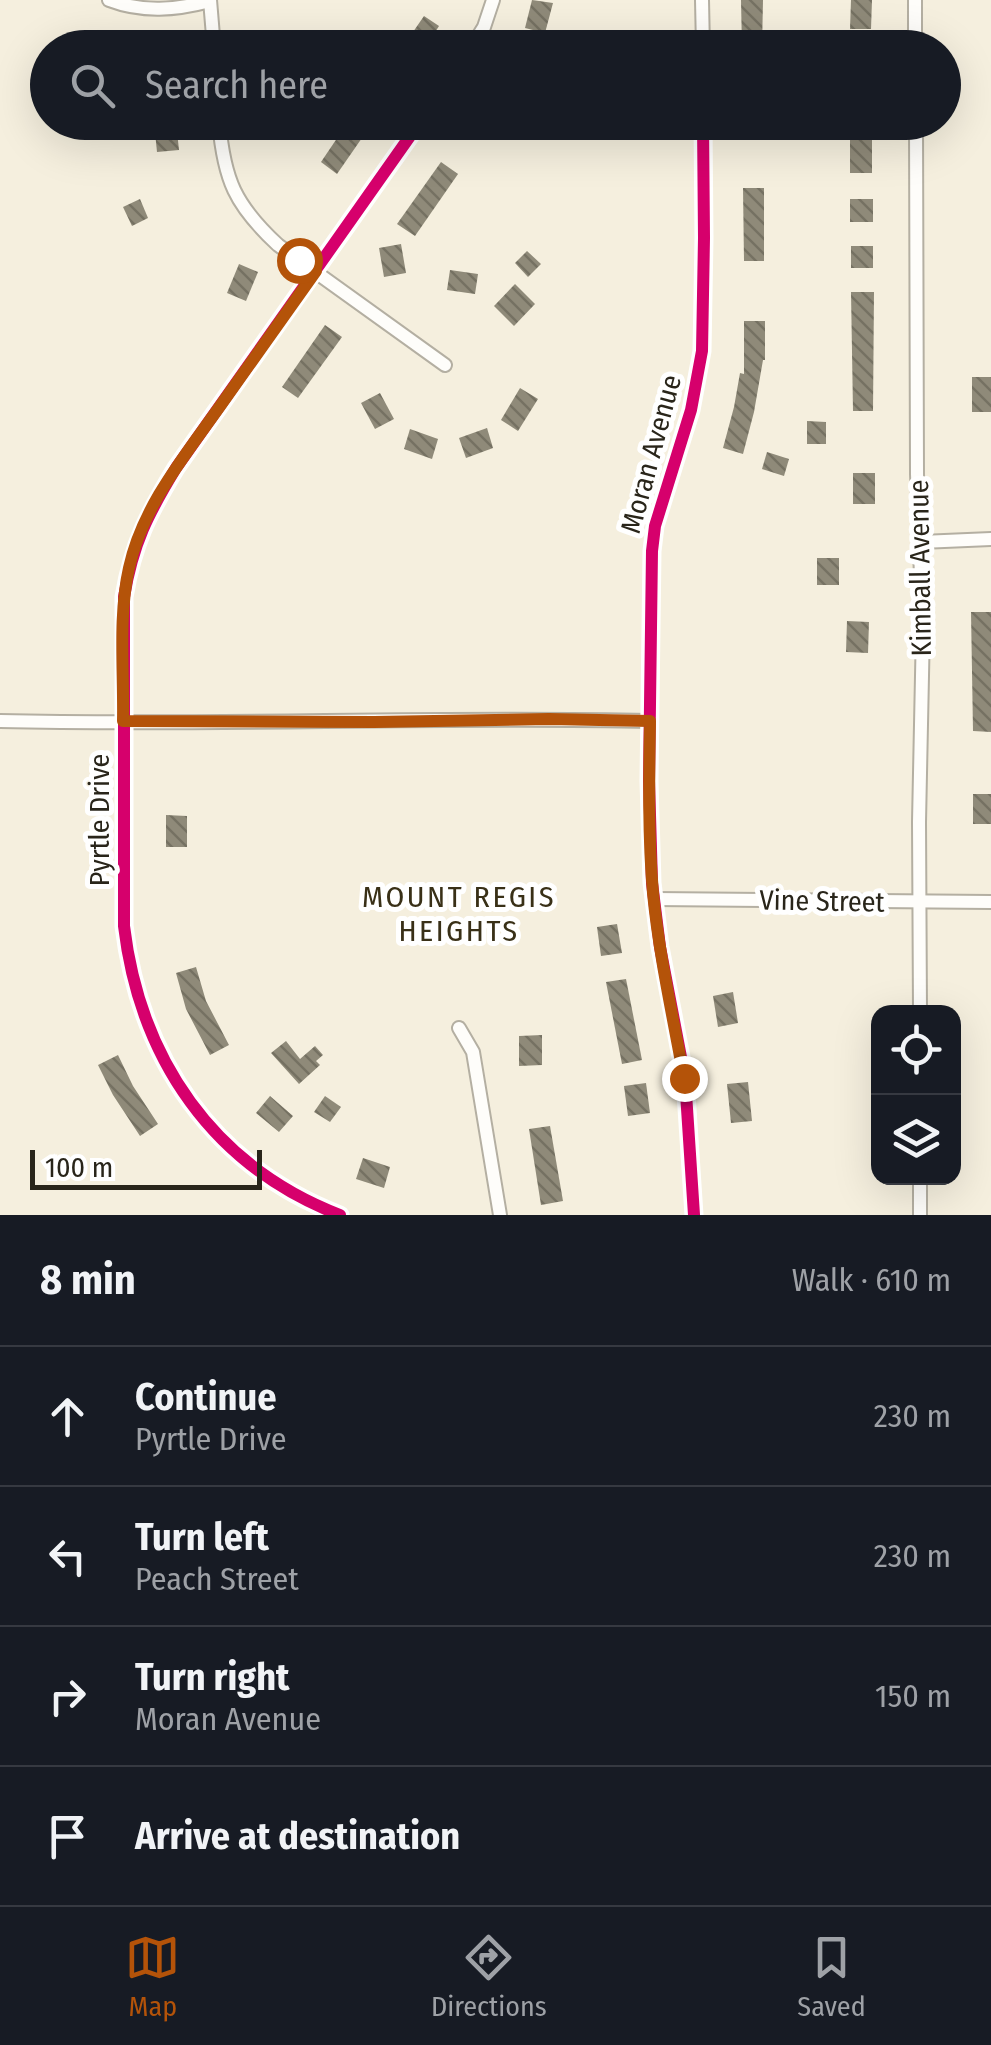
<!DOCTYPE html>
<meta charset="utf-8">
<style>
:root{--surface:#171b24;--page:#20242c;--text:#f1f3f6;--muted:#9ea1a6;--line:#363941;--accent:#b45309}
body{margin:0;font-family:"Fira Sans Condensed",sans-serif;background:var(--page);color:var(--text)}
.controls{position:absolute;right:30px;bottom:30px;display:grid;overflow:hidden;border-radius:20px;box-shadow:0 10px 40px #0002}
.controls button{width:90px;height:90px;display:grid;place-items:center;padding:0;border:0;border-bottom:2px solid var(--line);background:var(--surface);color:var(--text);font:50px sans-serif}
.scale{position:absolute;left:30px;bottom:25px;width:232px;box-sizing:border-box;padding-left:10px;border:5px solid #29251a;border-top:0;font-size:28px;line-height:35px;white-space:nowrap;color:#29251a;-webkit-text-stroke:8px #fff;paint-order:stroke}
.stop{position:absolute;width:30px;height:30px;margin:-22px;border:8px solid #b45309;border-radius:50%;background:#fff}
.stop.end{background:#b45309;border-color:#fff;box-shadow:0 2px 10px #0008}
.list{margin:0;padding:0;list-style:none}
h2{display:flex;justify-content:space-between;align-items:center;height:130px;margin:0;padding:0 40px;font-size:42px}
h2 small{font-size:32px;font-weight:400;color:var(--muted)}
.list li{display:grid;grid-template-columns:65px 1fr auto;gap:30px;align-items:center;box-sizing:border-box;height:140px;padding:0 40px;border-top:2px solid var(--line)}
.list b{display:block;font-size:38px;white-space:nowrap}
.list p{margin:0;font-size:32px;white-space:nowrap;color:var(--muted)}
.list em{font-size:32px;font-style:normal;color:var(--muted)}
.icon{flex:none;width:55px;height:55px;fill:none;stroke:currentColor;stroke-width:2;stroke-linecap:round;stroke-linejoin:round}
.map{position:relative;flex:none;width:991px;height:1215px;overflow:hidden}
.search{position:absolute;background:var(--surface);box-shadow:0 10px 40px #0002;left:30px;right:30px;top:30px;height:110px;display:flex;align-items:center;gap:25px;box-sizing:border-box;padding:0 35px;border-radius:55px;color:var(--muted);font-size:38px}
.sheet{height:690px;background:var(--surface)}
nav{display:flex;justify-content:space-around;align-items:center;box-sizing:border-box;height:140px;border-top:2px solid var(--line);background:var(--surface);font-size:28px;color:var(--muted)}
nav a{display:grid;justify-items:center;gap:5px}
nav .on{color:var(--accent)}
.map>svg:first-child{display:block}
.building{fill:url(#building-back-hatch)}
.lines{fill:none;stroke-linecap:round;stroke-linejoin:round}
.minor-casing{stroke:#b4afa2;stroke-width:16}
.minor{stroke:#fefdfa;stroke-width:12}
.cycleway-casing{stroke:#fff;stroke-width:19}
.cycleway{stroke:#d6006c;stroke-width:12}
.route{stroke:#b45309;stroke-width:12}
.labels{text-anchor:middle;dominant-baseline:central;stroke-width:10;stroke-linejoin:round;paint-order:stroke}
.street-label{font-size:28px;fill:#29251a;stroke:#fff}
.neighbourhood-label{font-size:30px;letter-spacing:2.5px;fill:#393017;stroke:#fff}
</style>
<div class="map">
<svg width="991" height="1215" viewBox="0 0 991 1215">
<defs>
<pattern id="building-back-hatch" width="6" height="6" patternUnits="userSpaceOnUse" patternTransform="scale(2.5)"><rect width="6" height="6" fill="#8f8a79"/><path d="M-1 5l2 2M0 0l6 6M5-1l2 2" fill="none" stroke="#757162"/></pattern>
</defs>
<rect width="100%" height="100%" fill="#f5efde"/>
<!-- building -->
<g class="building">
<path d="M 532,0 L 553,3 L 545,33 L 525,28 Z"/>
<path d="M 741,0 L 763,0 L 762,48 L 742,48 Z"/>
<path d="M 851,0 L 872,0 L 871,29 L 850,29 Z"/>
<path d="M 424,16 L 439,26 L 425,48 L 402,48 Z"/>
<rect x="644" y="36" width="21" height="12"/>
<path d="M 154,122 L 176,122 L 179,150 L 157,152 Z"/>
<path d="M 348,122 L 373,122 L 337,174 L 321,162 Z"/>
<rect x="850" y="122" width="22" height="51"/>
<path d="M 441,162 L 458,174 L 415,236 L 397,224 Z"/>
<path d="M 743,188 L 764,188 L 764,261 L 744,261 Z"/>
<path d="M 140,199 L 148,218 L 132,226 L 123,207 Z"/>
<rect x="850" y="199" width="23" height="23"/>
<path d="M 401,244 L 406,273 L 384,277 L 379,248 Z"/>
<rect x="851" y="246" width="22" height="22"/>
<path d="M 527,251 L 541,264 L 528,277 L 515,263 Z"/>
<path d="M 239,264 L 258,272 L 246,301 L 227,293 Z"/>
<path d="M 450,270 L 478,274 L 475,294 L 447,290 Z"/>
<path d="M 515,284 L 535,304 L 514,326 L 494,306 Z"/>
<path d="M 851,292 L 874,292 L 873,411 L 853,411 Z"/>
<path d="M 744,321 L 765,321 L 765,360 L 763,360 L 754,412 L 743,454 L 723,448 L 734,407 L 740,373 L 744,374 Z"/>
<path d="M 325,325 L 342,337 L 298,398 L 282,387 Z"/>
<rect x="972" y="377" width="19" height="35"/>
<path d="M 520,388 L 538,399 L 518,431 L 501,420 Z"/>
<path d="M 380,393 L 394,419 L 375,429 L 361,403 Z"/>
<path d="M 807,421 L 826,422 L 826,444 L 807,444 Z"/>
<path d="M 487,428 L 493,448 L 466,458 L 459,438 Z"/>
<path d="M 410,429 L 438,439 L 432,459 L 404,449 Z"/>
<path d="M 767,452 L 789,459 L 784,476 L 762,469 Z"/>
<rect x="853" y="473" width="22" height="31"/>
<rect x="817" y="558" width="22" height="27"/>
<path d="M 971,612 L 991,612 L 991,732 L 973,731 Z"/>
<path d="M 847,621 L 869,622 L 868,653 L 846,652 Z"/>
<rect x="973" y="794" width="18" height="30"/>
<path d="M 166,815 L 187,816 L 187,847 L 166,847 Z"/>
<path d="M 617,924 L 622,953 L 601,956 L 597,927 Z"/>
<path d="M 196,967 L 206,1001 L 229,1045 L 210,1055 L 186,1009 L 176,973 Z"/>
<path d="M 626,979 L 642,1060 L 622,1064 L 606,982 Z"/>
<path d="M 733,992 L 738,1023 L 718,1027 L 713,996 Z"/>
<path d="M 542,1035 L 542,1065 L 519,1066 L 519,1036 Z"/>
<path d="M 286,1041 L 300,1059 L 315,1046 L 323,1055 L 316,1061 L 320,1065 L 299,1084 L 271,1053 Z"/>
<path d="M 118,1055 L 133,1086 L 158,1124 L 140,1136 L 113,1095 L 98,1065 Z"/>
<path d="M 748,1082 L 752,1121 L 731,1123 L 727,1084 Z"/>
<path d="M 646,1083 L 650,1113 L 628,1116 L 624,1086 Z"/>
<path d="M 270,1096 L 293,1116 L 279,1132 L 256,1113 Z"/>
<path d="M 325,1096 L 341,1107 L 330,1122 L 314,1112 Z"/>
<path d="M 550,1126 L 563,1201 L 541,1205 L 529,1129 Z"/>
<path d="M 363,1158 L 390,1167 L 384,1188 L 356,1179 Z"/>
</g>
<g class="lines">
<defs>
<g id="minor">
<path d="M 109,0 C 143,13 176,10 210,1"/>
<path d="M 210,0 L 214,48"/>
<path d="M 702,0 L 703,48"/>
<path d="M 915,0 L 915,48"/>
<path d="M 471,48 L 484,27 L 493,0"/>
<path d="M 219,122 C 224,180 235,205 278,245 L 445,365"/>
<path d="M 916,122 L 917,474 L 923,627 L 919,822 L 920,1012"/>
<path d="M 921,542 L 991,539"/>
<path d="M 0,721 C 217,726 433,716 650,721"/>
<path d="M 654,899 L 991,902"/>
<path d="M 459,1028 L 473,1052 L 500,1215"/>
<path d="M 920,1178 L 920,1215"/>
<path d="M 340,1215 C 213,1166 140,1059 124,926 L 124,597 C 133,543 148,514 176,468 L 420,122"/>
<path d="M 694,1215 L 685,1078 L 660,947 L 652,883 L 649,781 L 652,551 L 655,526 L 691,410 L 702,351 L 704,238 L 703,122"/>
</g>
</defs>
<!-- minor casing -->
<use href="#minor" class="minor-casing"/>
<!-- minor -->
<use href="#minor" class="minor"/>
<defs>
<g id="cycleway">
<path d="M 340,1215 C 213,1166 140,1059 124,926 L 124,597 C 133,543 148,514 176,468 L 420,122"/>
<path d="M 694,1215 L 685,1078 L 660,947 L 652,883 L 649,781 L 652,551 L 655,526 L 691,410 L 702,351 L 704,238 L 703,122"/>
</g>
</defs>
<!-- cycleway casing -->
<use href="#cycleway" class="cycleway-casing"/>
<!-- cycleway -->
<use href="#cycleway" class="cycleway"/>
</g>
<g class="lines">
<!-- route -->
<path class="route" d="M 299,260 L 316,271 C 283,317 251,363 218,409 C 183,458 142,508 129,568 C 118,617 124,671 123,721 L 374,722 L 549,719 L 650,721 C 649,778 648,836 653,893 C 659,955 673,1017 684,1078"/>
</g>
<g class="labels">
<!-- street labels -->
<g class="street-label">
<text transform="translate(651 454) rotate(-75)">Moran Avenue</text>
<text transform="translate(920 568) rotate(-91)">Kimball Avenue</text>
<text transform="translate(99 820) rotate(-90)">Pyrtle Drive</text>
<text transform="translate(822 901) rotate(1)">Vine Street</text>
</g>
<!-- neighbourhood labels -->
<g class="neighbourhood-label">
<text x="459" y="897">MOUNT REGIS<tspan x="459" dy="34">HEIGHTS</tspan></text>
</g>
</g>
</svg>
<div class="controls">
<button><svg class="icon" aria-label="locate" viewBox="0 0 24 24"><circle cx="12" cy="12" r="6"/><path d="M12 2v4M12 18v4M2 12h4M18 12h4"/></svg></button>
<button><svg class="icon" aria-label="layers" viewBox="0 0 24 24"><path d="M12 4l9 5-9 5-9-5zM3 14l9 5 9-5"/></svg></button>
</div>
<div class="scale">100 m</div>
<div class="stop" style="left:299px;top:260px"></div>
<div class="stop end" style="left:684px;top:1078px"></div>
<div class="search"><svg class="icon" aria-label="search" viewBox="0 0 24 24"><circle cx="10" cy="10" r="6"/><path d="M15 15l6 6"/></svg>Search here</div>
</div>
<section class="sheet">
<h2>8 min<small>Walk · 610 m</small></h2>
<ul class="list">
<li><svg class="icon" aria-label="ahead" viewBox="0 0 24 24"><path d="M12 20V5M6 11l6-6 6 6"/></svg><div><b>Continue</b><p>Pyrtle Drive</p></div><em>230 m</em></li>
<li><svg class="icon" aria-label="left" viewBox="0 0 24 24"><path d="M17 20v-9H6M10 6l-5 5 5 5"/></svg><div><b>Turn left</b><p>Peach Street</p></div><em>230 m</em></li>
<li><svg class="icon" aria-label="right" viewBox="0 0 24 24"><path d="M7 20v-9h11M14 6l5 5-5 5"/></svg><div><b>Turn right</b><p>Moran Avenue</p></div><em>150 m</em></li>
<li><svg class="icon" aria-label="arrive" viewBox="0 0 24 24"><path d="M6 21V4h12l-3 4 3 4H6"/></svg><div><b>Arrive at destination</b></div></li>
</ul>
</section>
<nav>
<a class="on"><svg class="icon" aria-label="map" viewBox="0 0 24 24"><path d="M3 6l6-2 6 2 6-2v14l-6 2-6-2-6 2zM9 4v14M15 6v14"/></svg>Map</a>
<a><svg class="icon" aria-label="directions" viewBox="0 0 24 24"><path d="M12 3l9 9-9 9-9-9zM9 14v-3h6M13 9l2 2-2 2"/></svg>Directions</a>
<a><svg class="icon" aria-label="saved" viewBox="0 0 24 24"><path d="M7 4h10v16l-5-4-5 4z"/></svg>Saved</a>
</nav>
